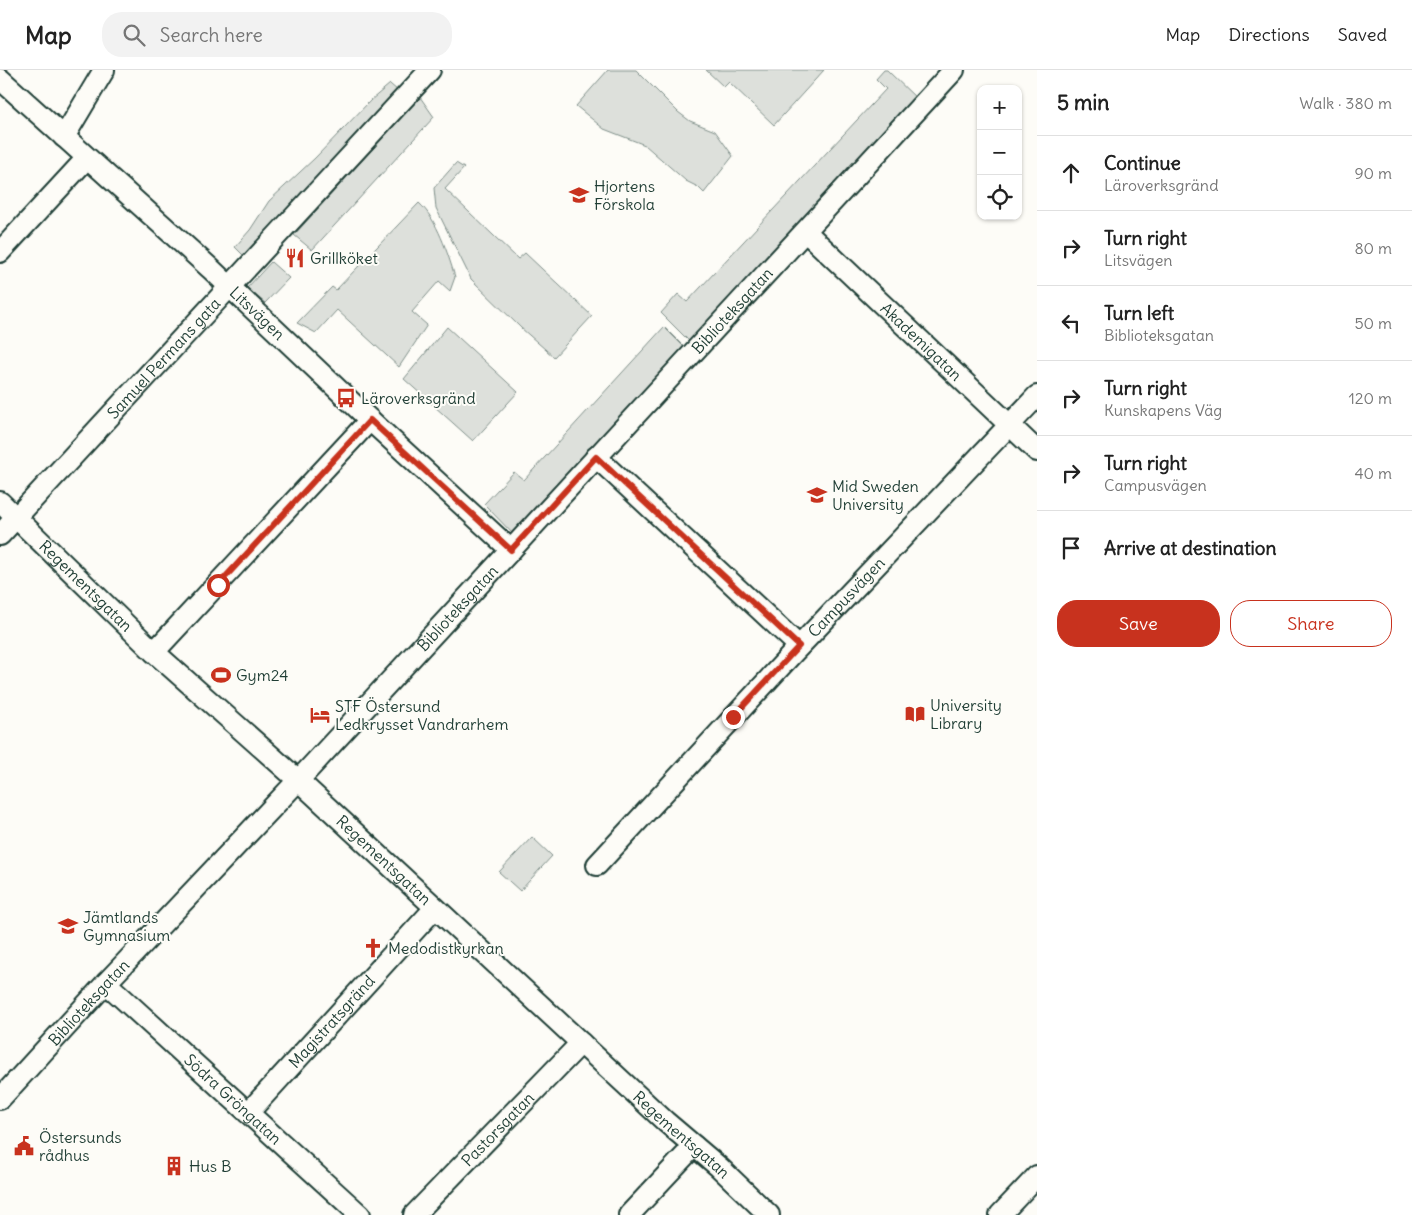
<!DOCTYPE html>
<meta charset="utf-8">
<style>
:root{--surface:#fff;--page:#f2f2f2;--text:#222;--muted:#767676;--line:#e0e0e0;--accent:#c8321e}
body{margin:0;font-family:Delius,sans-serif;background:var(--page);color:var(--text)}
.controls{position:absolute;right:15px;top:15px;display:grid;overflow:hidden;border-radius:10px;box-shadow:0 1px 4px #0004}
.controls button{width:45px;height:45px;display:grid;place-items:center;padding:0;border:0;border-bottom:1px solid var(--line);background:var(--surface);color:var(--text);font:25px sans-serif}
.stop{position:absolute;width:15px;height:15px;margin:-11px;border:4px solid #c8321e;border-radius:50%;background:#fff}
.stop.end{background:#c8321e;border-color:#fff;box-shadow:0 1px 5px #0008}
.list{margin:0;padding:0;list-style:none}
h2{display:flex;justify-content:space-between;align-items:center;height:65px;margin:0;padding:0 20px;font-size:21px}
h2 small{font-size:16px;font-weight:400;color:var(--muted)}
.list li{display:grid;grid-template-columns:32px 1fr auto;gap:15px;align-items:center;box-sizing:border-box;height:75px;padding:0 20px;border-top:1px solid var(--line)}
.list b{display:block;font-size:19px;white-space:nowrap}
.list p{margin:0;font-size:16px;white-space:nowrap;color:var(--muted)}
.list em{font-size:16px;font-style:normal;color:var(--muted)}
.actions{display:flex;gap:10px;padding:15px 20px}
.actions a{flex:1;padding:11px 0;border:1px solid var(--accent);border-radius:20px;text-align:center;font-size:18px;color:var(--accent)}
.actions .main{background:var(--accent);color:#fff}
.icon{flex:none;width:28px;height:28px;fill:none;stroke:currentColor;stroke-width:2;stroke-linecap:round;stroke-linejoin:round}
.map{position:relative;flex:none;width:1037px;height:1145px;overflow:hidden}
header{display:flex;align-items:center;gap:30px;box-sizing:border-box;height:70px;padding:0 25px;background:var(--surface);border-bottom:1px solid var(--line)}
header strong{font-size:24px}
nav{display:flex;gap:28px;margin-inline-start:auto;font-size:18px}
.search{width:350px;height:45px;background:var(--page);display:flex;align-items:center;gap:12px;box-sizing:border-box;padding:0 18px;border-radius:20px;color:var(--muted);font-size:19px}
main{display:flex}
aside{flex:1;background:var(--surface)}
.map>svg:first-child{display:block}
.green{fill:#dde0db;stroke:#7e8e88}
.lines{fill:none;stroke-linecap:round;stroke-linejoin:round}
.minor-casing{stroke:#1f3d34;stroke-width:24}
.minor{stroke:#fdfcf7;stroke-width:20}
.route{stroke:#c8321e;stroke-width:6}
.labels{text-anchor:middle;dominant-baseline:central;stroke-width:4;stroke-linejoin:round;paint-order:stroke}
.poi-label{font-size:16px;fill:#1f3d34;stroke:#fdfcf7;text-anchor:start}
.street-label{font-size:16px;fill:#1f3d34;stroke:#fdfcf7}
</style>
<header>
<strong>Map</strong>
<div class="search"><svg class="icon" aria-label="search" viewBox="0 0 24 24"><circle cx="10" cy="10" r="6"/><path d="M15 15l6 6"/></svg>Search here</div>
<nav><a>Map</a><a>Directions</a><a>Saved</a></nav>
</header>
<main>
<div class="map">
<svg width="1037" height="1145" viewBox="0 0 1037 1145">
<rect width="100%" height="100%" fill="#fdfcf7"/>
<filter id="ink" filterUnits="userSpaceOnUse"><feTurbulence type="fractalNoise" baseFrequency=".02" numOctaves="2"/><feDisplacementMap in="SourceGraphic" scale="10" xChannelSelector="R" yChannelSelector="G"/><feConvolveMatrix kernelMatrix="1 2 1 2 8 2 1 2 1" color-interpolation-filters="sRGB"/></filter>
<g filter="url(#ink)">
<!-- green -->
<g class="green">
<path d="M 608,0 L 636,0 L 678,42 L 690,51 L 715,61 L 733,86 L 704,123 L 698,117 L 686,111 L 645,75 L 604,59 L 576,36 Z"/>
<path d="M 706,0 L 824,0 L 774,55 L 729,12 L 724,17 Z"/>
<path d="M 884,0 L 887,0 L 920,32 L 691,273 L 661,243 L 678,224 L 687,232 L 886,19 L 876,9 Z"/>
<path d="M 390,14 L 398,21 L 244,186 L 235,177 L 250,160 L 269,131 L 315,88 L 371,30 Z"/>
<path d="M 420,27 L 434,47 L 312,180 L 294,165 Z"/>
<path d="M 456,93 L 464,98 L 445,119 L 518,189 L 525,183 L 592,246 L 554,287 L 521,258 L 471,209 L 436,138 L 434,118 Z"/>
<path d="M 419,133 C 437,149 448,184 455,207 L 450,221 L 439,211 L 412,242 L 427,255 L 399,297 L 337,240 L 316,263 L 297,253 L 332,217 L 336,220 Z"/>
<path d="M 271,192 L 289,208 L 265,233 L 247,218 Z"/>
<path d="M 447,257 L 518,322 L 473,371 L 404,309 Z"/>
<path d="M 664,257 L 685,278 L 515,466 L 484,434 L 514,402 L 524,410 Z"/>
<path d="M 532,767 L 552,786 L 520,821 L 499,802 Z"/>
</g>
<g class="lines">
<defs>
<g id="minor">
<path id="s1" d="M 0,9 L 211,199 L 370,350 L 511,480"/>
<path d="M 64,67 L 104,0"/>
<path id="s2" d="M 806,162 L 1037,381"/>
<path d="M 0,182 L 86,89"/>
<path d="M 596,387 L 799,576"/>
<path id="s3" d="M 0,432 L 154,582 L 298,710 L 666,1052 L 719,1097 L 769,1145"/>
<path id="s4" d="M 0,465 L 430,0"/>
<path d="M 154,582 L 370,350"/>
<path id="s5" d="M 597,795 L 793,583 L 1037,326"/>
<path id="s6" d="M 106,913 L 360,1145"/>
<path id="s7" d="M 0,1029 L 106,913 L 307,701 L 954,0"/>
<path id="s8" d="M 248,1043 L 435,838"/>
<path id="s9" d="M 414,1145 L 581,973"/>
<path d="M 629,1145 L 694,1076"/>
<path d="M 1000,1145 L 1037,1106"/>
</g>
</defs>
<!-- minor casing -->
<use href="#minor" class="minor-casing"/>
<!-- minor -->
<use href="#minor" class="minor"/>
</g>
</g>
<g class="lines" filter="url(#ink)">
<!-- route -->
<path class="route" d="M 218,515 L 370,350 L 511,480 L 596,387 L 799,576 L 733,647"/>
</g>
<!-- icons -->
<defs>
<symbol id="school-bare" viewBox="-9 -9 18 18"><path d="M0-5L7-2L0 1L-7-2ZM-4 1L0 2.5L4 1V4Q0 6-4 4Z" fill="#c8321e" stroke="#fdfcf7" stroke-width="2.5" paint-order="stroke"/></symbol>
<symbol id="restaurant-bare" viewBox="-9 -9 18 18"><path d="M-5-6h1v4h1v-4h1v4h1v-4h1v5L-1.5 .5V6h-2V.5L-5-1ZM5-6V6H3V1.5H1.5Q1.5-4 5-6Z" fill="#c8321e" stroke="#fdfcf7" stroke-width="2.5" paint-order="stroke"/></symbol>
<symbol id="bus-bare" viewBox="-9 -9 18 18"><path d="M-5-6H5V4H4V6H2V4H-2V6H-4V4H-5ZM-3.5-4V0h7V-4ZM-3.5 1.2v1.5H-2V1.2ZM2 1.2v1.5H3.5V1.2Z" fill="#c8321e" stroke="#fdfcf7" stroke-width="2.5" paint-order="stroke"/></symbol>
<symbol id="university-bare" viewBox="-9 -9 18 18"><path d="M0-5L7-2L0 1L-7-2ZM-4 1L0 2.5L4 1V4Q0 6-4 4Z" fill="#c8321e" stroke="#fdfcf7" stroke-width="2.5" paint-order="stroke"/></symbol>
<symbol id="stadium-bare" viewBox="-9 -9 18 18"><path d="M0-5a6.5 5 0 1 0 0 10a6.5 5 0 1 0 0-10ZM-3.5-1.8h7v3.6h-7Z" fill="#c8321e" stroke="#fdfcf7" stroke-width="2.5" paint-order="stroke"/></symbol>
<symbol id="library-bare" viewBox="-9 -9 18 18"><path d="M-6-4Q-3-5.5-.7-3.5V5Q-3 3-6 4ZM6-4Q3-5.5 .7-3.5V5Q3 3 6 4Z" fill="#c8321e" stroke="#fdfcf7" stroke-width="2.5" paint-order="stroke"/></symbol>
<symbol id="hotel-bare" viewBox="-9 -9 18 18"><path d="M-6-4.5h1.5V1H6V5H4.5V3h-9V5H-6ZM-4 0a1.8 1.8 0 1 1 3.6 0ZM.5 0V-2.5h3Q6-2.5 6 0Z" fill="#c8321e" stroke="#fdfcf7" stroke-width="2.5" paint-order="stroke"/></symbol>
<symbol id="church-bare" viewBox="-9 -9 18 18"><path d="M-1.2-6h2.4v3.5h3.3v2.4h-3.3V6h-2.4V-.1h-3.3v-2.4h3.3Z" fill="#c8321e" stroke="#fdfcf7" stroke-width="2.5" paint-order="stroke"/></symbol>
<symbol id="civic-bare" viewBox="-9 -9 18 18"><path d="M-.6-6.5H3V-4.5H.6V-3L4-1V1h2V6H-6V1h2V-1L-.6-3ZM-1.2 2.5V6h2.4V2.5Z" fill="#c8321e" stroke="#fdfcf7" stroke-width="2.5" paint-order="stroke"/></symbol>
<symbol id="building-bare" viewBox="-9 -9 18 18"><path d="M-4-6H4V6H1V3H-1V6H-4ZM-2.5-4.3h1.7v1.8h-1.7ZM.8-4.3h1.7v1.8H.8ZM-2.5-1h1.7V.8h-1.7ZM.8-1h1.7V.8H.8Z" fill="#c8321e" stroke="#fdfcf7" stroke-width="2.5" paint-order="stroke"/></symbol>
</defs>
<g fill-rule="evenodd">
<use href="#school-bare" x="565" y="111" width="28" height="28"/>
<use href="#restaurant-bare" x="281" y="174" width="28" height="28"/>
<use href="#bus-bare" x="332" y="314" width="28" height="28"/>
<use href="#university-bare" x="803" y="411" width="28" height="28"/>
<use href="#stadium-bare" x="207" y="591" width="28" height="28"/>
<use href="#library-bare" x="901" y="630" width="28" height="28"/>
<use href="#hotel-bare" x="306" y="631" width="28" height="28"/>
<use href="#school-bare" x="54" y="842" width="28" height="28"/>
<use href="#church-bare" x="359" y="864" width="28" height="28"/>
<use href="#civic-bare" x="10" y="1062" width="28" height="28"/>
<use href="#building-bare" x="160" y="1082" width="28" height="28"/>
</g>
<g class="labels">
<!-- poi labels -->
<g class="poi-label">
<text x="594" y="116">Hjortens<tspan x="594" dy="18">Förskola</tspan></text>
<text x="310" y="188">Grillköket</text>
<text x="361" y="328">Läroverksgränd</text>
<text x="832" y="416">Mid Sweden<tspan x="832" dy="18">University</tspan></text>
<text x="236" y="605">Gym24</text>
<text x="930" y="635">University<tspan x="930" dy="18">Library</tspan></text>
<text x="335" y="636">STF Östersund<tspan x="335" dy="18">Ledkrysset Vandrarhem</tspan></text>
<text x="83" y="847">Jämtlands<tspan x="83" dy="18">Gymnasium</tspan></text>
<text x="388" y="878">Medodistkyrkan</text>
<text x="39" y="1067">Östersunds<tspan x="39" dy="18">rådhus</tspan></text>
<text x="189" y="1096">Hus B</text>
</g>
<!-- street labels -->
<g class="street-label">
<text stroke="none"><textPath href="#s7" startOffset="1076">Biblioteksgatan</textPath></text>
<text stroke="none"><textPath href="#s1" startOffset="348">Litsvägen</textPath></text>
<text stroke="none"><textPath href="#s2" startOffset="159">Akademigatan</textPath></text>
<text stroke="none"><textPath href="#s4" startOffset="241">Samuel Permans gata</textPath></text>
<text stroke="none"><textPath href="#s3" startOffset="120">Regementsgatan</textPath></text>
<text stroke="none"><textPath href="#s5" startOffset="366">Campusvägen</textPath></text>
<text stroke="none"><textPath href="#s7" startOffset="671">Biblioteksgatan</textPath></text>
<text stroke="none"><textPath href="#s3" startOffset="525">Regementsgatan</textPath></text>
<text stroke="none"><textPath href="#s7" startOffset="131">Biblioteksgatan</textPath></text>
<text stroke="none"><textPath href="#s8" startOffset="124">Magistratsgränd</textPath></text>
<text stroke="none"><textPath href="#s6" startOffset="172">Södra Gröngatan</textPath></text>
<text stroke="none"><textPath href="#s9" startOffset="120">Pastorsgatan</textPath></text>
<text stroke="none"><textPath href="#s3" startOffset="930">Regementsgatan</textPath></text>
</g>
</g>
</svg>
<div class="controls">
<button>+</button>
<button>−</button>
<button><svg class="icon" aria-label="locate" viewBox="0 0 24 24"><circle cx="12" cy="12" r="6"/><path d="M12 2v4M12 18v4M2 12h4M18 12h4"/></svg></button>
</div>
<div class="stop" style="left:218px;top:515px"></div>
<div class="stop end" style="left:733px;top:647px"></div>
</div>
<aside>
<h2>5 min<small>Walk · 380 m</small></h2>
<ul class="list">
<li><svg class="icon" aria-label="ahead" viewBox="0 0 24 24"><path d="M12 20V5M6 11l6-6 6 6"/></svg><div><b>Continue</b><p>Läroverksgränd</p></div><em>90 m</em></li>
<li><svg class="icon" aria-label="right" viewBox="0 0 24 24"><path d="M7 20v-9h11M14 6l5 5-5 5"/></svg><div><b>Turn right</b><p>Litsvägen</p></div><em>80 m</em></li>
<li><svg class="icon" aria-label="left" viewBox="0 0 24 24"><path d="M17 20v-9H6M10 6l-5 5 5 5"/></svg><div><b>Turn left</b><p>Biblioteksgatan</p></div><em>50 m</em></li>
<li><svg class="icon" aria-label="right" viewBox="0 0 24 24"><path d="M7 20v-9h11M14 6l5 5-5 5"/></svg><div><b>Turn right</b><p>Kunskapens Väg</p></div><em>120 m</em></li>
<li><svg class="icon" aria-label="right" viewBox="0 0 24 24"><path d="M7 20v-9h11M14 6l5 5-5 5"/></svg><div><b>Turn right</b><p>Campusvägen</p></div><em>40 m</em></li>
<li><svg class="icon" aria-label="arrive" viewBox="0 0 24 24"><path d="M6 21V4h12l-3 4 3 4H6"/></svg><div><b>Arrive at destination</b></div></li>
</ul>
<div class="actions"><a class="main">Save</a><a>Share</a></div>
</aside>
</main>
